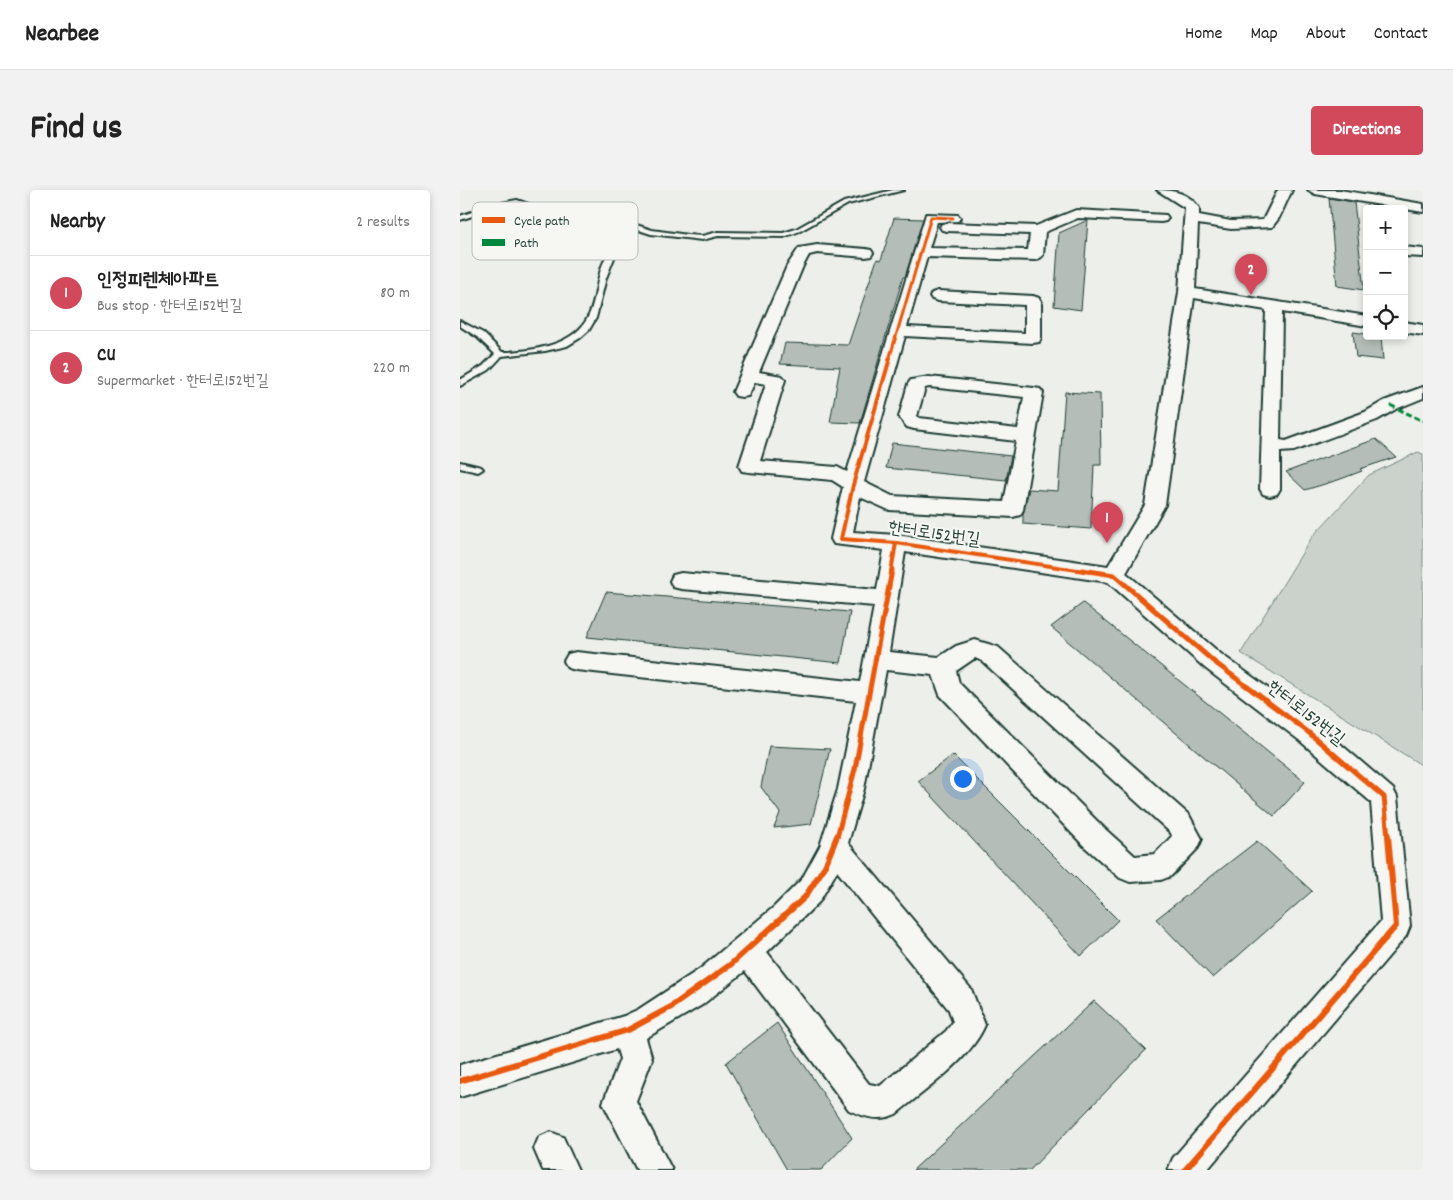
<!DOCTYPE html>
<meta charset="utf-8">
<style>
:root{--surface:#fff;--page:#f2f2f2;--text:#222;--muted:#767676;--line:#e0e0e0;--accent:#d1495b}
body{margin:0;font-family:Dekko,"Poor Story",sans-serif;background:var(--page);color:var(--text)}
.controls{position:absolute;right:15px;top:15px;display:grid;overflow:hidden;border-radius:5px;box-shadow:0 2px 8px #0003}
.controls button{width:45px;height:45px;display:grid;place-items:center;padding:0;border:0;border-bottom:1px solid var(--line);background:var(--surface);color:var(--text);font:25px sans-serif}
.you{position:absolute;left:502px;top:588px;width:18px;height:18px;margin:-12px;border:4px solid #fff;border-radius:50%;background:#1a73e8;box-shadow:0 0 0 8px #1a73e833}
.badge{display:grid;place-items:center;width:32px;height:32px;border-radius:50%;background:var(--accent);color:#fff;font-size:16px;font-weight:700}
.pin{position:absolute;translate:-50% -41px;filter:drop-shadow(0 1px 2px #0008)}
.pin::after{content:'';position:absolute;top:26px;width:18px;height:15px;background:inherit;clip-path:polygon(0 0,100% 0,50% 100%)}
.list{margin:0;padding:0;list-style:none}
h2{display:flex;justify-content:space-between;align-items:center;height:65px;margin:0;padding:0 20px;font-size:21px}
h2 small{font-size:16px;font-weight:400;color:var(--muted)}
.list li{display:grid;grid-template-columns:32px 1fr auto;gap:15px;align-items:center;box-sizing:border-box;height:75px;padding:0 20px;border-top:1px solid var(--line)}
.list b{display:block;font-size:19px;white-space:nowrap}
.list p{margin:0;font-size:16px;white-space:nowrap;color:var(--muted)}
.list em{font-size:16px;font-style:normal;color:var(--muted)}
.icon{flex:none;width:28px;height:28px;fill:none;stroke:currentColor;stroke-width:2;stroke-linecap:round;stroke-linejoin:round}
.map{position:relative;flex:none;width:963px;height:980px;overflow:hidden;border-radius:5px}
header{display:flex;align-items:center;gap:30px;box-sizing:border-box;height:70px;padding:0 25px;background:var(--surface);border-bottom:1px solid var(--line)}
header strong{font-size:24px}
nav{display:flex;gap:28px;margin-inline-start:auto;font-size:18px}
.intro{display:flex;align-items:center;justify-content:space-between;box-sizing:border-box;height:120px;padding:0 30px}
h1{margin:0;font-size:35px}
.button{padding:12px 22px;border-radius:5px;background:var(--accent);color:#fff;font-size:18px;font-weight:700}
main{display:flex;gap:30px;padding:0 30px}
aside{flex:1;background:var(--surface);border-radius:5px;box-shadow:0 2px 8px #0003}
.map>svg:first-child{display:block}
.green{fill:#cbd2cc;stroke:#758880}
.building{fill:#b4bdb8;stroke:#1f3d34}
.lines{fill:none;stroke-linecap:round;stroke-linejoin:round}
.service-casing{stroke:#1f3d34;stroke-width:4}
.minor-casing{stroke:#1f3d34;stroke-width:4}
.service{fill:#f6f6f2;fill-rule:evenodd}
.minor{fill:#f6f6f2;fill-rule:evenodd}
.quiet{stroke:#00873e;stroke-width:3;stroke-dasharray:6 3;stroke-linecap:butt}
.cycleway-far3-casing{stroke:#f6f6f2;stroke-width:5}
.cycleway-far2-casing{stroke:#f6f6f2;stroke-width:6}
.cycleway-far1-casing{stroke:#f6f6f2;stroke-width:8}
.cycleway-casing{stroke:#f6f6f2;stroke-width:9}
.cycleway-far3{stroke:#e8590c;stroke-width:3}
.cycleway-far2{stroke:#e8590c;stroke-width:4}
.cycleway-far1{stroke:#e8590c;stroke-width:5}
.cycleway{stroke:#e8590c;stroke-width:6}
.labels{text-anchor:middle;dominant-baseline:central;stroke-width:4;stroke-linejoin:round;paint-order:stroke}
.street-label{font-size:18px;fill:#1f3d34;stroke:#f6f6f2}
.key{fill:#f6f6f2;stroke:#b6beb9;stroke-width:1}
.key-label{font-size:14px;fill:#1f3d34}
</style>
<header>
<strong>Nearbee</strong>
<nav><a>Home</a><a>Map</a><a>About</a><a>Contact</a></nav>
</header>
<div class="intro"><h1>Find us</h1><a class="button">Directions</a></div>
<main>
<aside>
<h2>Nearby<small>2 results</small></h2>
<ul class="list">
<li><span class="badge">1</span><div><b>인정피렌체아파트</b><p>Bus stop · 한터로152번길</p></div><em>80 m</em></li>
<li><span class="badge">2</span><div><b>CU</b><p>Supermarket · 한터로152번길</p></div><em>220 m</em></li>
</ul>
</aside>
<div class="map">
<svg width="963" height="980" viewBox="0 0 963 980">
<rect width="100%" height="100%" fill="#edefea"/>
<filter id="ink" filterUnits="userSpaceOnUse"><feTurbulence type="fractalNoise" baseFrequency=".02" numOctaves="2"/><feDisplacementMap in="SourceGraphic" scale="10" xChannelSelector="R" yChannelSelector="G"/><feConvolveMatrix kernelMatrix="1 2 1 2 8 2 1 2 1" color-interpolation-filters="sRGB"/></filter>
<g filter="url(#ink)">
<!-- green -->
<path class="green" d="M 958,262 L 963,264 L 963,576 L 781,463 L 852,347 L 909,285 Z"/>
<!-- building -->
<g class="building">
<path d="M 869,8 L 894,12 L 904,100 L 877,96 Z"/>
<path d="M 434,28 L 463,29 L 445,87 L 443,87 L 400,233 L 370,232 L 380,177 L 320,174 L 325,153 L 388,155 L 417,69 L 421,70 Z"/>
<path d="M 628,30 L 621,120 L 594,116 L 599,43 Z"/>
<path d="M 893,142 L 907,144 L 907,146 L 921,146 L 923,170 L 896,167 Z"/>
<path d="M 605,202 L 640,204 L 641,275 L 634,275 L 631,339 L 563,334 L 563,324 L 569,299 L 598,301 Z"/>
<path d="M 916,249 L 936,267 L 900,279 L 902,281 L 878,290 L 845,300 L 826,282 Z"/>
<path d="M 432,253 L 551,266 L 546,290 L 426,278 Z"/>
<path d="M 146,402 L 390,422 L 381,473 L 127,447 Z"/>
<path d="M 623,413 L 845,592 L 814,626 L 591,437 Z"/>
<path d="M 309,556 L 370,559 L 351,634 L 314,638 L 320,623 L 301,597 Z"/>
<path d="M 493,565 L 658,730 L 621,766 L 458,591 Z"/>
<path d="M 797,651 L 852,701 L 753,788 L 696,729 Z"/>
<path d="M 634,811 L 686,860 L 570,980 L 453,980 Z"/>
<path d="M 317,833 L 392,948 L 361,980 L 327,980 L 266,873 Z"/>
</g>
<g class="lines">
<defs>
<g id="service">
<path d="M 433,0 L 444,0 L 388,14 L 340,41 L 324,47 L 258,46 L 242,50 L 191,44 L 179,40 L 158,58 L 146,88 L 136,128 L 129,140 L 120,148 L 107,156 L 85,161 L 42,166 L 29,180 L 0,196 L 0,190 L 23,176 L 35,164 L 17,147 L 0,136 L 0,131 L 23,143 L 42,162 C 57,162 73,160 88,156 C 152,138 123,91 155,53 C 159,47 166,43 173,38 L 92,27 L 56,14 L 39,17 L 0,30 L 0,26 L 36,14 L 57,10 L 93,23 L 170,33 L 192,40 L 228,45 L 242,46 L 258,42 L 323,43 L 336,39 L 384,12 Z"/>
<path d="M 0,272 L 21,277 L 23,279 L 18,282 L 0,278 Z"/>
</g>
<g id="minor">
<path d="M 697,0 C 714,0 729,3 739,18 L 739,25 L 771,31 L 803,30 L 818,0 L 832,0 L 819,28 L 812,37 L 771,39 L 738,34 L 735,99 L 907,126 L 907,136 L 822,122 L 820,250 L 826,251 L 905,222 L 924,211 L 963,197 L 963,208 L 936,219 L 917,230 L 834,261 L 820,262 L 820,299 L 817,304 L 810,306 L 803,304 L 800,299 L 806,120 L 734,108 L 705,315 L 666,383 L 761,464 L 857,534 L 933,599 L 937,607 L 950,736 L 946,746 L 747,980 L 708,980 L 713,968 L 921,731 L 911,612 L 839,550 L 745,478 L 648,392 L 445,362 L 429,462 L 479,467 L 496,456 L 515,450 L 538,457 L 729,625 L 742,649 L 738,658 L 711,686 L 701,690 L 670,692 L 660,688 L 625,657 L 480,505 L 473,485 L 426,480 L 404,599 L 388,653 L 511,799 L 525,835 C 511,869 465,900 436,924 C 419,932 405,927 389,920 L 285,781 L 242,815 L 186,848 L 192,869 L 176,911 L 212,980 L 177,980 L 143,913 L 160,869 L 157,859 L 0,907 L 0,875 L 164,826 L 179,819 L 240,779 L 314,717 L 342,689 L 360,656 L 378,599 L 396,511 L 116,480 L 108,478 L 104,471 L 108,464 L 116,462 L 400,492 L 414,416 L 221,399 L 213,397 L 210,391 L 213,385 L 221,383 L 417,400 L 424,360 L 374,354 L 371,349 L 383,297 L 372,290 L 289,282 L 282,281 L 279,276 L 306,194 L 295,192 L 288,206 L 282,207 L 276,206 L 273,202 L 327,76 L 339,58 L 357,55 L 406,59 L 411,60 L 413,63 L 411,66 L 406,67 L 357,63 L 349,65 L 343,76 L 299,182 L 322,186 L 325,190 L 300,271 L 377,277 L 387,282 L 466,24 L 498,25 L 500,28 L 498,31 L 477,32 L 469,58 L 568,60 L 570,44 L 487,41 L 482,40 L 480,37 L 482,34 L 487,33 L 576,36 L 616,20 L 706,25 L 708,28 L 706,31 L 701,32 L 618,28 L 585,42 L 583,65 L 580,68 L 575,70 L 467,67 L 447,137 L 565,143 L 565,115 L 478,111 L 472,109 L 470,106 L 472,103 L 478,101 L 573,106 L 579,108 L 581,111 L 581,148 L 579,152 L 573,153 L 445,146 L 404,292 L 432,306 L 544,312 L 556,251 L 454,239 L 447,237 L 439,227 L 448,194 L 451,190 L 469,187 L 574,198 L 580,199 L 583,203 L 563,320 L 560,325 L 553,327 L 429,320 L 400,307 L 393,342 L 436,345 L 648,376 L 685,315 L 719,102 L 725,18 ZM 469,197 L 564,207 L 558,239 L 459,228 L 457,226 L 465,198 ZM 515,468 L 522,471 L 711,643 L 712,646 L 695,664 L 675,666 L 645,639 L 499,493 L 496,481 ZM 377,681 L 489,820 L 493,832 L 486,841 L 420,896 L 409,894 L 307,762 L 359,712 Z"/>
<path d="M 848,0 L 880,0 L 963,14 L 963,22 L 855,4 Z"/>
<path d="M 944,57 L 963,59 L 963,67 L 944,66 Z"/>
<path d="M 944,132 L 963,135 L 963,145 L 944,142 Z"/>
<path d="M 91,942 L 103,947 L 118,980 L 83,980 L 74,959 L 79,947 Z"/>
</g>
</defs>
<!-- service casing -->
<use href="#service" class="service-casing"/>
<!-- minor casing -->
<use href="#minor" class="minor-casing"/>
<!-- service -->
<use href="#service" class="service"/>
<!-- minor -->
<use href="#minor" class="minor"/>
<!-- quiet -->
<path class="quiet" d="M 930,215 L 963,231"/>
<defs>
<path id="cycleway-far3" d="M 429,170 L 471,27 L 493,28"/>
<g id="cycleway-far2">
<path d="M 430,168 L 393,295 L 381,349 L 436,353 L 631,382"/>
<path d="M 431,382 L 436,353"/>
</g>
<g id="cycleway-far1">
<path d="M 622,380 L 654,385 L 753,471 L 848,542 L 924,607 L 928,647"/>
<path d="M 377,647 L 395,579 L 432,380"/>
</g>
<g id="cycleway">
<path d="M 0,891 L 168,840 L 211,817 L 270,775 L 345,707 L 365,676 L 377,646"/>
<path d="M 725,980 L 936,736 L 928,646"/>
</g>
</defs>
<!-- cycleway-far3 casing -->
<use href="#cycleway-far3" class="cycleway-far3-casing"/>
<!-- cycleway-far2 casing -->
<use href="#cycleway-far2" class="cycleway-far2-casing"/>
<!-- cycleway-far1 casing -->
<use href="#cycleway-far1" class="cycleway-far1-casing"/>
<!-- cycleway casing -->
<use href="#cycleway" class="cycleway-casing"/>
<!-- cycleway-far3 -->
<use href="#cycleway-far3" class="cycleway-far3"/>
<!-- cycleway-far2 -->
<use href="#cycleway-far2" class="cycleway-far2"/>
<!-- cycleway-far1 -->
<use href="#cycleway-far1" class="cycleway-far1"/>
<!-- cycleway -->
<use href="#cycleway" class="cycleway"/>
</g>
</g>
<g class="labels">
<!-- street labels -->
<g class="street-label">
<text transform="translate(474 345) rotate(8)">한터로152번길</text>
<text transform="translate(845 524) rotate(38)">한터로152번길</text>
</g>
</g>
<!-- legend -->
<rect x="12" y="12" width="166" height="58" rx="8" class="key"/>
<rect x="22" y="27" width="23" height="6" fill="#e8590c"/>
<rect x="22" y="49" width="23" height="7" fill="#00873e"/>
<g class="key-label">
<text x="54" y="35">Cycle path</text>
<text x="54" y="57">Path</text>
</g>
</svg>
<div class="controls">
<button>+</button>
<button>−</button>
<button><svg class="icon" aria-label="locate" viewBox="0 0 24 24"><circle cx="12" cy="12" r="6"/><path d="M12 2v4M12 18v4M2 12h4M18 12h4"/></svg></button>
</div>
<div class="you"></div>
<div class="pin badge" style="left:647px;top:353px">1</div>
<div class="pin badge" style="left:791px;top:105px">2</div>
</div>
</main>
